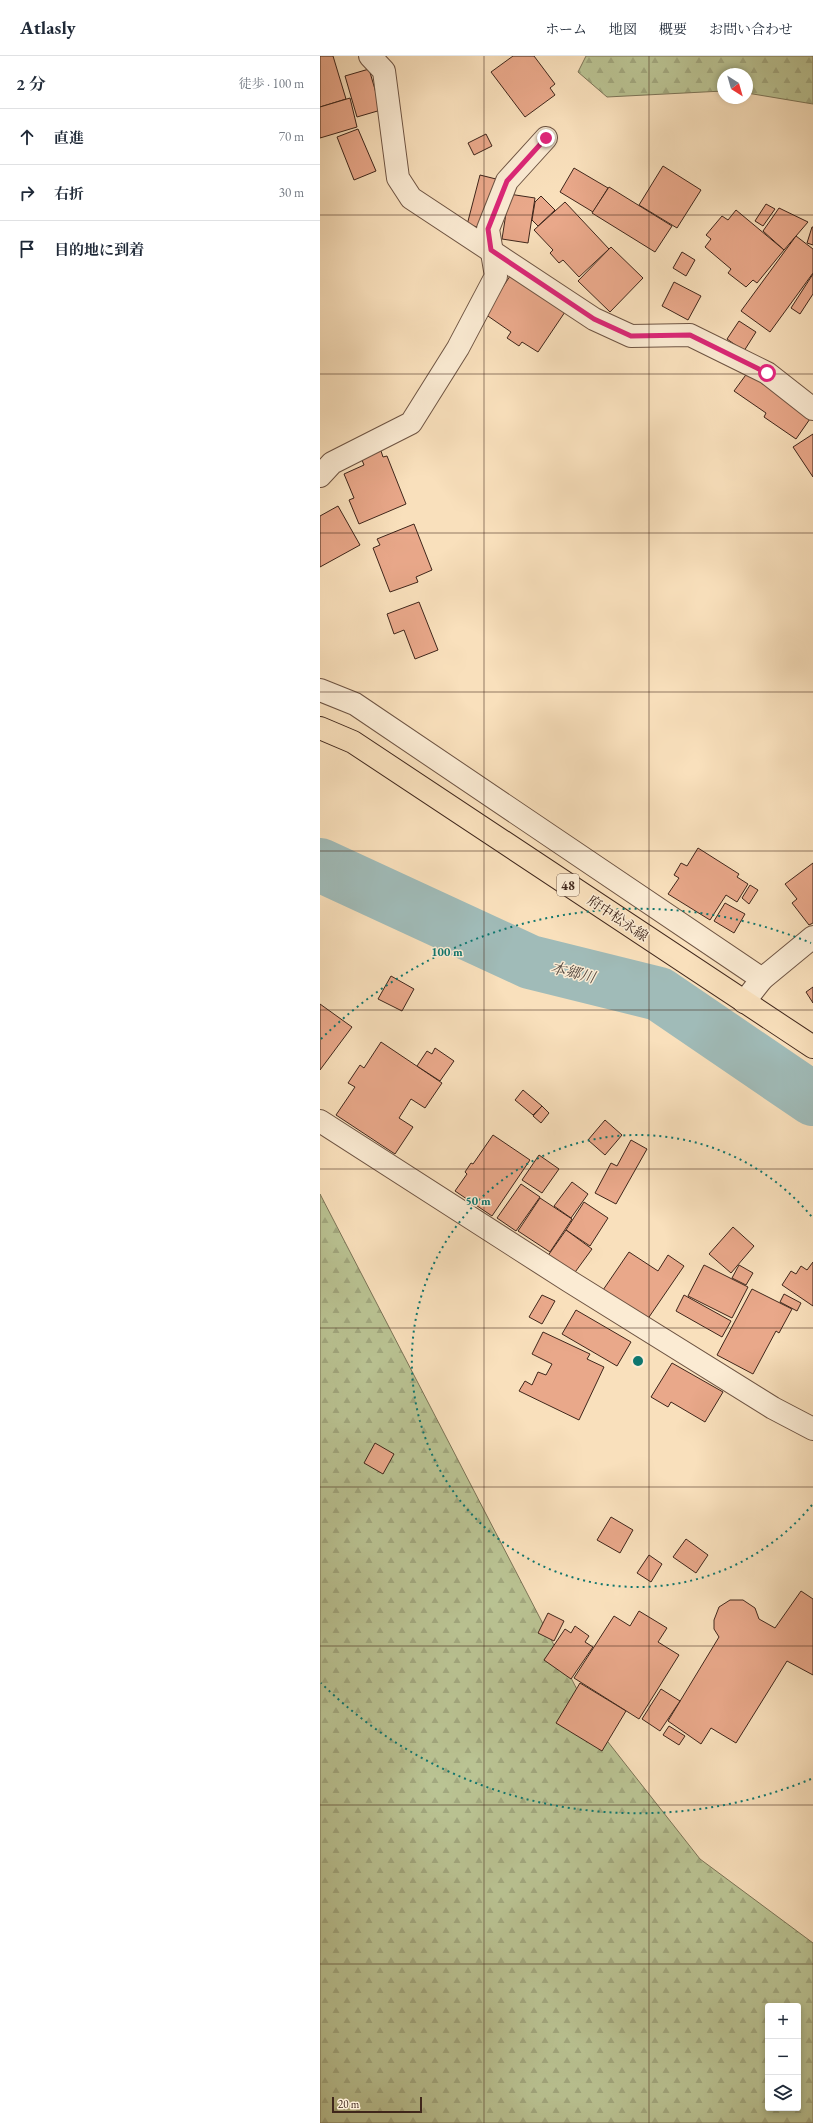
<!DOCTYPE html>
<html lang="ja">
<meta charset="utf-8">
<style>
:root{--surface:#fff;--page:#f6f6f7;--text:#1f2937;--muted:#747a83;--line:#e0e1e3}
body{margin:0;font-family:"EB Garamond","Noto Serif JP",serif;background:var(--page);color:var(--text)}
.controls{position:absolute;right:12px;bottom:12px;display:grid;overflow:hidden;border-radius:4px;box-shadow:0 2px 6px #0003}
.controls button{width:36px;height:36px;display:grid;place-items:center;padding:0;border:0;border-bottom:1px solid var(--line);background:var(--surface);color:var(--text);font:20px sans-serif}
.compass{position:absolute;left:397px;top:12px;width:36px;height:36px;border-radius:50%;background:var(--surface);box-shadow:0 2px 6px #0003;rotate:143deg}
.scale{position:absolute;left:12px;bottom:10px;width:90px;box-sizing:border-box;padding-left:4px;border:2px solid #3f261b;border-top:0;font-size:11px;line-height:14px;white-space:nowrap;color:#3f261b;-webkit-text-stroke:3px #fbebd3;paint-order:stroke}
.stop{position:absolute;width:12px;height:12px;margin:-9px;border:3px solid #db2777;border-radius:50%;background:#fff}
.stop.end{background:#db2777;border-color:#fff;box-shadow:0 1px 4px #0008}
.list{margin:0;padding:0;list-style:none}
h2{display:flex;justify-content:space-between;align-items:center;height:52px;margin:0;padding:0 16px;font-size:17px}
h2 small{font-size:13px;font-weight:400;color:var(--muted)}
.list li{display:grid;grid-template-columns:26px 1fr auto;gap:12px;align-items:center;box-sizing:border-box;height:56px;padding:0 16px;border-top:1px solid var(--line)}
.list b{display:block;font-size:15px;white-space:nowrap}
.list em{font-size:13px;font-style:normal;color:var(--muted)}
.icon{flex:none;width:22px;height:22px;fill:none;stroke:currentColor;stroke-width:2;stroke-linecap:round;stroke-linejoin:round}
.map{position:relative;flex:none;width:493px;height:2067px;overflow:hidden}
header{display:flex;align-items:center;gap:24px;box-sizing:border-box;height:56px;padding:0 20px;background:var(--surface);border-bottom:1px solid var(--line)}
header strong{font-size:19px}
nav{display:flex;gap:22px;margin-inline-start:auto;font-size:14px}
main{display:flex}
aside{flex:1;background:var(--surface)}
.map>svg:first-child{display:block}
.forest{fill:url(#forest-firs);stroke:#7c7457;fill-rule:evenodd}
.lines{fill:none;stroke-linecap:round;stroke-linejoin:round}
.river{stroke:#a0bbb8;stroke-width:54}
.building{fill:#e9a88a;stroke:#3f261b}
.minor-casing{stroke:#6e5443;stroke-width:24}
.primary-casing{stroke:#3f261b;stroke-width:24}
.minor{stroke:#fbebd3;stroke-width:22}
.primary{stroke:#f9e0bc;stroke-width:22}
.route{stroke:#db2777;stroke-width:5}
.grid{fill:none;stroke:#3f261b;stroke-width:1;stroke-opacity:0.55}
.ring{fill:none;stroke:#0f766e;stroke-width:2;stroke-dasharray:2 4}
.labels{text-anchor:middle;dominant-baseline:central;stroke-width:3;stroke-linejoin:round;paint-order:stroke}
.shield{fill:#fbebd3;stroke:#776152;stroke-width:1}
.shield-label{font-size:13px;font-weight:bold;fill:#3f261b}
.street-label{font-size:14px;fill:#3f261b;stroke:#fbebd3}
.water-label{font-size:15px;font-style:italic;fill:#574b42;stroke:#fbebd3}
.centre{fill:#0f766e;stroke:#fbebd3;stroke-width:2}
.ring-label{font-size:12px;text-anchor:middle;font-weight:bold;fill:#0f766e;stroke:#fbebd3;stroke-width:3;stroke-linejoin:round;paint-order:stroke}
</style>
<header>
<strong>Atlasly</strong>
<nav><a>ホーム</a><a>地図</a><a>概要</a><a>お問い合わせ</a></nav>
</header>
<main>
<aside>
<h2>2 分<small>徒歩 · 100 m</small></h2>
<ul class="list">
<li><svg class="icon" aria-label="ahead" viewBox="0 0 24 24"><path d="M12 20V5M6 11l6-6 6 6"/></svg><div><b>直進</b></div><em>70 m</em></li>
<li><svg class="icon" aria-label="right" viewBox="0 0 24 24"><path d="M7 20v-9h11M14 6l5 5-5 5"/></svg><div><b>右折</b></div><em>30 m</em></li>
<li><svg class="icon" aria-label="arrive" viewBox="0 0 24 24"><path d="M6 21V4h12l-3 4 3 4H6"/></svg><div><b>目的地に到着</b></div></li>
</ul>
</aside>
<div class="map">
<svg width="493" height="2067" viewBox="0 0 493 2067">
<defs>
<pattern id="forest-firs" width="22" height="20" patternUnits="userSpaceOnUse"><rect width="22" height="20" fill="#bac393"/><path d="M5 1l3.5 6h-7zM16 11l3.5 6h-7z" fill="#a1a77e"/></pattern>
</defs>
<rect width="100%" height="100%" fill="#f9e0bc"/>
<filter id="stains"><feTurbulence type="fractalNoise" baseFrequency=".005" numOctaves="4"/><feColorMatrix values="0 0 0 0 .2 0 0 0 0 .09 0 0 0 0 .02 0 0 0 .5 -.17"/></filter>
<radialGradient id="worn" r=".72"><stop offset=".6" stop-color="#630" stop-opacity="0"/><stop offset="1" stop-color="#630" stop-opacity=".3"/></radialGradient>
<!-- forest -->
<g class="forest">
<path d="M 266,0 L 493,0 L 493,48 L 427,37 L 427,18 L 403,18 L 403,35 L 287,41 L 258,16 Z"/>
<path d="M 0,1138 L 277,1672 L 380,1803 L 493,1887 L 493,2067 L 0,2067 ZM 448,1950 L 478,1950 L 478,2052 L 448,2052 Z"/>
</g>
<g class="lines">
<!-- river -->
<path class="river" d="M 0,809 L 210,906 L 339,938 L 493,1043"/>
</g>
<!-- building -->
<g class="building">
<path d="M 0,0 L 13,0 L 26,43 L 0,51 Z"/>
<path d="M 193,0 L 214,0 L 235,28 L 230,32 L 235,39 L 205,61 L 171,16 Z"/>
<path d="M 49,13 L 61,54 L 37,61 L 25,20 Z"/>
<path d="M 30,42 L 37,71 L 0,82 L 0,51 Z"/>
<path d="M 38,73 L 56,115 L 34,124 L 17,81 Z"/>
<path d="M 166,78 L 172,90 L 154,99 L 148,87 Z"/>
<path d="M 343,110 L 381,134 L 357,172 L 319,149 Z"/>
<path d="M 254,112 L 288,132 L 273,156 L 240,136 Z"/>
<path d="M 160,119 L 176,123 L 164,172 L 147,169 Z"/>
<path d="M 289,131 L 352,170 L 335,196 L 272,157 Z"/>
<path d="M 189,138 L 215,142 L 208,187 L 182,183 Z"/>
<path d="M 221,140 L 235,154 L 218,170 L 212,164 L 215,146 Z"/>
<path d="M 245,146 L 289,193 L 259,221 L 243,204 L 239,207 L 230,197 L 233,194 L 214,174 Z"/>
<path d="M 446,148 L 455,153 L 443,170 L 435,165 Z"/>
<path d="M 459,152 L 488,166 L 464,194 L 443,175 Z"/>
<path d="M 416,154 L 464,194 L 437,227 L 433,224 L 426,231 L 408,217 L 411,213 L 385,191 L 391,183 L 386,179 L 402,160 L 408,164 Z"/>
<path d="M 492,171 L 493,171 L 493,189 L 487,187 Z"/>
<path d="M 476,180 L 493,193 L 493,217 L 450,276 L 421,255 Z"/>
<path d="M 291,191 L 323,222 L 290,256 L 258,225 Z"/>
<path d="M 362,196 L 375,204 L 366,220 L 353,212 Z"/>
<path d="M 192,217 L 247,253 L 218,296 L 202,286 L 199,290 L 187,282 L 191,276 L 165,258 Z"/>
<path d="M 493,218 L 493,238 L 480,258 L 471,252 Z"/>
<path d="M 354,226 L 381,240 L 368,264 L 342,250 Z"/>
<path d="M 419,265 L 436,276 L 424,295 L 407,283 Z"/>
<path d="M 428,316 L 492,360 L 476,383 L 444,361 L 446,357 L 414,335 Z"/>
<path d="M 493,378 L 493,421 L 473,391 Z"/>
<path d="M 60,392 L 63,401 L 67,400 L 86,448 L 39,468 L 29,444 L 34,442 L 24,418 L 44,409 L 40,399 Z"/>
<path d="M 18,450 L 40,489 L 0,511 L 0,460 Z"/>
<path d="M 94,468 L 112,514 L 96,521 L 98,526 L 70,536 L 53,492 L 60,489 L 57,483 Z"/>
<path d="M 99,546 L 118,594 L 95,603 L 84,574 L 74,578 L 67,558 Z"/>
<path d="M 378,792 L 419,818 L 417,821 L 428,828 L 417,846 L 406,839 L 390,864 L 348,838 L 359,822 L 354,819 L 361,807 L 367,810 Z"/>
<path d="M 493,807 L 493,867 L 489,869 L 472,847 L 477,843 L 465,828 Z"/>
<path d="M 430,829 L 438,834 L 429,848 L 422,842 Z"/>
<path d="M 405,847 L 425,858 L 414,877 L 394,865 Z"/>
<path d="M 71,920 L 94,933 L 82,955 L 58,943 Z"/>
<path d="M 493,931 L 493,947 L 486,936 Z"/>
<path d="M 0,948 L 32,971 L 0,1014 Z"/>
<path d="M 61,986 L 122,1027 L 105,1052 L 91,1043 L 79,1062 L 93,1071 L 75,1098 L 16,1059 L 35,1031 L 28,1027 L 40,1009 L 44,1012 Z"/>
<path d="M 115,992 L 134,1005 L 120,1025 L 97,1010 L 107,995 L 112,998 Z"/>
<path d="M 203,1034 L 222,1050 L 213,1059 L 195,1044 Z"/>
<path d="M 222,1050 L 229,1057 L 221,1067 L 213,1060 Z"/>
<path d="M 285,1064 L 302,1079 L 285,1099 L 268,1084 Z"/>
<path d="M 173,1079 L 210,1104 L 172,1160 L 135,1135 L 147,1118 L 145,1116 L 151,1107 L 153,1108 Z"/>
<path d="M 311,1084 L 327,1093 L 296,1148 L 275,1137 L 291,1107 L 297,1110 Z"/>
<path d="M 219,1099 L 239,1113 L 222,1137 L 202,1124 Z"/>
<path d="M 252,1126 L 268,1138 L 251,1162 L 234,1150 Z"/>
<path d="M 201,1128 L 220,1141 L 196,1175 L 177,1162 Z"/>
<path d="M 220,1142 L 252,1163 L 230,1196 L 198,1175 Z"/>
<path d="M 264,1146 L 288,1162 L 270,1190 L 246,1174 Z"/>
<path d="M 413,1171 L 434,1190 L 411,1217 L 389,1198 Z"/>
<path d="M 246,1174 L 272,1193 L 253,1219 L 227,1201 Z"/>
<path d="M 309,1196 L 338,1215 L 348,1199 L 364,1210 L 327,1264 L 283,1234 Z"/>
<path d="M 493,1206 L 493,1250 L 462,1229 L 471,1215 L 476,1218 L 481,1210 L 487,1214 Z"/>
<path d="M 384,1209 L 428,1231 L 412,1262 L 368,1240 Z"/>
<path d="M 419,1209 L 433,1217 L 426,1229 L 412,1222 Z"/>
<path d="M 432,1233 L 472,1253 L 459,1277 L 456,1275 L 433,1318 L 397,1299 Z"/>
<path d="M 464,1238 L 481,1247 L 477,1255 L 460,1246 Z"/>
<path d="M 222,1239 L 235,1245 L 222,1268 L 209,1261 Z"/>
<path d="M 364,1239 L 411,1265 L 402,1281 L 356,1255 Z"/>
<path d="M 256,1254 L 311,1286 L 297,1310 L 242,1278 Z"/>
<path d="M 223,1276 L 270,1298 L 267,1303 L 284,1311 L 259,1364 L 199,1335 L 205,1325 L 212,1329 L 218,1316 L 226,1319 L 232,1308 L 212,1298 Z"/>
<path d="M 352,1307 L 403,1336 L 385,1366 L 351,1346 L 348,1351 L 331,1341 Z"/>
<path d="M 55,1387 L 74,1398 L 63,1418 L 44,1407 Z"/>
<path d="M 291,1461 L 313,1474 L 300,1497 L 277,1484 Z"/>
<path d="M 366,1483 L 388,1499 L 376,1517 L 353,1501 Z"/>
<path d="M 329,1499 L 342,1508 L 331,1526 L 317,1517 Z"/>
<path d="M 481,1535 L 493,1543 L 493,1619 L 467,1605 L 416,1687 L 391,1672 L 381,1688 L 348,1665 L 399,1581 L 394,1573 L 394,1564 L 399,1551 L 410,1544 L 423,1544 L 435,1552 L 439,1563 L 455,1572 Z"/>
<path d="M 319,1555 L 347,1572 L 338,1586 L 359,1599 L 319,1663 L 254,1622 L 294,1560 L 310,1570 Z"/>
<path d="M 228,1557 L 244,1565 L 234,1585 L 218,1577 Z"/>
<path d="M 255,1570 L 269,1580 L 265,1586 L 273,1591 L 251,1623 L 224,1604 L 245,1573 L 251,1577 Z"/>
<path d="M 260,1627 L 306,1655 L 282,1695 L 236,1667 Z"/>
<path d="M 341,1633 L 360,1645 L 340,1675 L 322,1663 Z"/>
<path d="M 349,1670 L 365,1680 L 359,1689 L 343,1679 Z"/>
</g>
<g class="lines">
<defs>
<g id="minor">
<path d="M 50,0 L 64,15 L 78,122 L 91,142 L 274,263 L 311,280 L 370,279 L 447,317 L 493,353"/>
<path d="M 0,420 L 12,407 L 91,367 L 138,292 L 176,220 L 168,173 L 187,125 L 226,82"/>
<path d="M 0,634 L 35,648 L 442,923"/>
<path d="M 424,946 L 442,923 L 493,881"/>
<path d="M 0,1065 L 249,1225 L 453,1352 L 493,1373"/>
</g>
<path id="primary" d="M 0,672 L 33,686 L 493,991"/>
</defs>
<!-- minor casing -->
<use href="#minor" class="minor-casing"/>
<!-- primary casing -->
<use href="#primary" class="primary-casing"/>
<!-- minor -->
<use href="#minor" class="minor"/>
<!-- primary -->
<use href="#primary" class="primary"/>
</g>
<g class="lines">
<!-- route -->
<path class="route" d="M 226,82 L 187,125 L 168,173 L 171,194 L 274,263 L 311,280 L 370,279 L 447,317"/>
</g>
<!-- grid -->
<path class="grid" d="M 164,0 L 164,2067M 329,0 L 329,2067M 0,159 L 493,159M 0,318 L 493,318M 0,477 L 493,477M 0,636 L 493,636M 0,795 L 493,795M 0,954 L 493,954M 0,1113 L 493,1113M 0,1272 L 493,1272M 0,1431 L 493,1431M 0,1590 L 493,1590M 0,1749 L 493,1749M 0,1908 L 493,1908"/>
<!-- distance rings -->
<g class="ring">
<path d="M492 1449A226 226 0 1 1 492 1161"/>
<path d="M491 1723A452 452 0 0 1 1 1627M1 983A452 452 0 0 1 491 887"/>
</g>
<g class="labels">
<!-- shield labels -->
<rect class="shield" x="237" y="818" width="22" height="22" rx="3"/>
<g class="shield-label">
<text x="248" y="829">48</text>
</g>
<!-- street labels -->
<g class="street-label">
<text transform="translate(298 862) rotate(34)">府中松永線</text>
</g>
<!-- water labels -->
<g class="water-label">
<text transform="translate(253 916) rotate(14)">本郷川</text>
</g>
</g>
<circle cx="318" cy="1305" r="6" class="centre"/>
<g class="ring-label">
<text x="127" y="900">100 m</text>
<text x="158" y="1149">50 m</text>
</g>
<rect width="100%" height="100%" filter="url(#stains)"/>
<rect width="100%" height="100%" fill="url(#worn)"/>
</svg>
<div class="controls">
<button>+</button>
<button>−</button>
<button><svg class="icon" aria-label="layers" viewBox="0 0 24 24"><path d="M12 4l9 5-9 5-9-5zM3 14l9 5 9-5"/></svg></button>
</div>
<svg class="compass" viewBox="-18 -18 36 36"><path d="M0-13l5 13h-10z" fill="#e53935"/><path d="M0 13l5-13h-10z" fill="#747a83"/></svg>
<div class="scale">20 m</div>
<div class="stop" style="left:447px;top:317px"></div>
<div class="stop end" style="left:226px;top:82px"></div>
</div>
</main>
